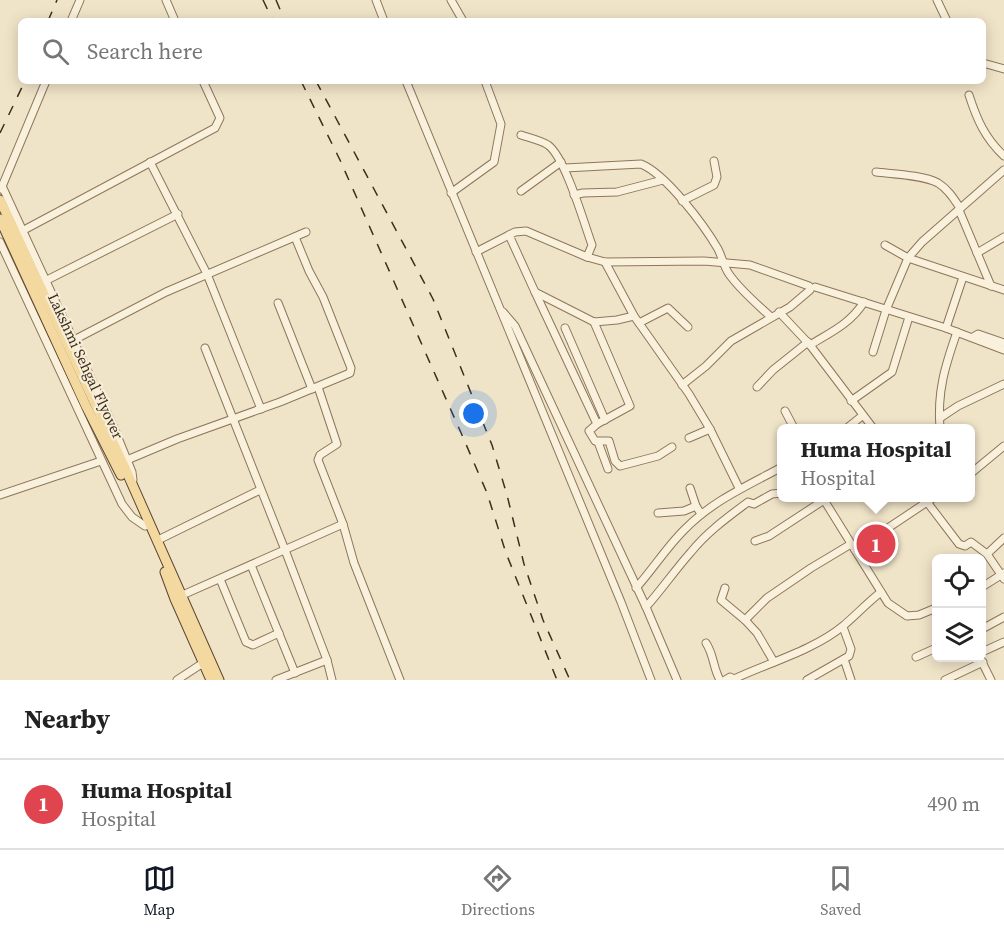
<!DOCTYPE html>
<style>
:root{--surface:#fff;--page:#f6f6f6;--text:#222;--muted:#767676;--line:#e0e0e0;--accent:#111827}
body{margin:0;font-family:"Source Serif 4",serif;background:var(--page);color:var(--text)}
.controls{position:absolute;right:18px;bottom:18px;display:grid;overflow:hidden;border-radius:9px;box-shadow:0 3px 15px #0003}
.controls button{width:54px;height:54px;display:grid;place-items:center;padding:0;border:0;border-bottom:2px solid var(--line);background:var(--surface);color:var(--text);font:30px sans-serif}
.you{position:absolute;left:474px;top:414px;width:21px;height:21px;margin:-15px;border:4px solid #fff;border-radius:50%;background:#1a73e8;box-shadow:0 0 0 9px #1a73e833}
.badge{display:grid;place-items:center;width:39px;height:39px;border-radius:50%;background:var(--accent);color:#fff;font-size:20px;font-weight:700}
.pin{position:absolute;translate:-50% -50%;border:3px solid #fff;box-shadow:0 2px 6px #0006}
.popup{position:absolute;left:777px;top:424px;width:198px;height:78px;box-sizing:border-box;display:grid;place-content:center;border-radius:9px;background:var(--surface);filter:drop-shadow(0 2px 4px #0005);font-size:20px;white-space:nowrap;color:var(--muted)}
.popup b{font-size:22px;color:var(--text)}
.popup::after{content:'';position:absolute;left:50%;top:100%;margin-left:-12px;border:12px solid transparent;border-top-color:var(--surface)}
.list{margin:0;padding:0;list-style:none}
h2{display:flex;justify-content:space-between;align-items:center;height:78px;margin:0;padding:0 24px;font-size:26px}
h2 small{font-size:20px;font-weight:400;color:var(--muted)}
.list li{display:grid;grid-template-columns:39px 1fr auto;gap:18px;align-items:center;box-sizing:border-box;height:90px;padding:0 24px;border-top:2px solid var(--line)}
.list b{display:block;font-size:22px;white-space:nowrap}
.list p{margin:0;font-size:20px;white-space:nowrap;color:var(--muted)}
.list em{font-size:20px;font-style:normal;color:var(--muted)}
.icon{flex:none;width:33px;height:33px;fill:none;stroke:currentColor;stroke-width:2;stroke-linecap:round;stroke-linejoin:round}
.map{position:relative;flex:none;width:1004px;height:680px;overflow:hidden}
.search{position:absolute;background:var(--surface);box-shadow:0 3px 15px #0003;left:18px;right:18px;top:18px;height:66px;display:flex;align-items:center;gap:15px;box-sizing:border-box;padding:0 21px;border-radius:9px;color:var(--muted);font-size:22px}
.sheet{height:168px;background:var(--surface)}
nav{display:flex;justify-content:space-around;align-items:center;box-sizing:border-box;height:84px;border-top:2px solid var(--line);background:var(--surface);font-size:16px;color:var(--muted)}
nav a{display:grid;justify-items:center;gap:3px}
nav .on{color:var(--accent)}
.map>svg:first-child{display:block}
.lines{fill:none;stroke-linecap:round;stroke-linejoin:round}
.minor-casing{stroke:#8d765c;stroke-width:9}
.major-casing{stroke:#5b4430;stroke-width:11}
.minor{stroke:#faf1dc;stroke-width:7}
.major{stroke:#f3d9a0;stroke-width:9}
.rail{stroke:#3d2e20;stroke-width:1.5;stroke-dasharray:10 10;stroke-linecap:butt}
.labels{text-anchor:middle;dominant-baseline:central;stroke-width:4.5;stroke-linejoin:round;paint-order:stroke}
.street-label{font-size:15px;fill:#3d2e20;stroke:#f7eed8}
</style>
<div class="map">
<svg width="1004" height="680" viewBox="0 0 1004 680">
<rect width="100%" height="100%" fill="#f0e4c8"/>
<g class="lines">
<defs>
<g id="minor">
<path d="M 166,0 L 175,21"/>
<path d="M 376,0 L 384,21"/>
<path d="M 451,0 L 463,21"/>
<path d="M 937,0 L 947,21"/>
<path d="M 71,21 L 80,0"/>
<path d="M 983,63 L 1004,69"/>
<path d="M 406,81 L 621,602 L 651,680"/>
<path d="M 969,95 C 977,120 985,138 1004,156"/>
<path d="M 521,135 C 530,138 540,140 548,145 C 565,157 584,223 592,245 L 587,257"/>
<path d="M 150,162 L 207,274 L 261,409"/>
<path d="M 565,168 L 641,164 C 666,174 704,225 718,249 C 722,257 724,267 729,274 C 740,290 757,304 771,317"/>
<path d="M 876,172 C 893,174 923,175 938,183 C 948,189 954,199 960,208"/>
<path d="M 2,186 L 114,428 L 132,472 L 133,480"/>
<path d="M 1,189 L 46,81"/>
<path d="M 521,191 L 561,162"/>
<path d="M 451,193 L 494,162 L 501,124 L 485,81"/>
<path d="M 574,195 L 583,193 L 617,192 L 663,180"/>
<path d="M 682,201 L 714,185 L 717,177 L 714,161"/>
<path d="M 959,210 L 991,286"/>
<path d="M 22,231 L 215,128 L 220,118 L 203,81"/>
<path d="M 0,242 L 122,504 L 132,517 L 145,526"/>
<path d="M 885,245 L 908,258 L 1004,290"/>
<path d="M 476,252 L 509,235"/>
<path d="M 977,253 L 1004,237"/>
<path d="M 605,262 L 634,316 L 689,394 L 710,429 L 739,488"/>
<path d="M 45,281 L 178,214"/>
<path d="M 815,287 L 946,328 L 1004,350"/>
<path d="M 535,292 L 597,424 L 589,431 L 595,441 L 609,441 L 615,461 L 620,466 L 658,456 L 672,447"/>
<path d="M 278,303 L 312,389"/>
<path d="M 503,312 L 515,326 L 646,607 L 677,680"/>
<path d="M 779,312 L 810,345 L 873,428"/>
<path d="M 634,316 L 617,320 L 594,322 L 535,292 L 509,235 L 515,232 L 526,231 L 587,257 L 605,262 L 704,261 L 750,265 L 809,286"/>
<path d="M 594,322 L 630,406 L 597,424"/>
<path d="M 639,323 L 668,308 L 688,327"/>
<path d="M 565,328 L 605,420"/>
<path d="M 946,328 L 963,277"/>
<path d="M 973,337 L 978,334 L 1004,343"/>
<path d="M 72,341 L 166,292 L 306,232"/>
<path d="M 810,345 C 831,332 850,324 864,302"/>
<path d="M 205,348 L 285,550 L 327,660 L 332,680"/>
<path d="M 873,352 L 886,310 L 908,258 L 922,242 L 1004,170"/>
<path d="M 682,385 L 706,366 L 731,341 L 790,307 L 810,290"/>
<path d="M 318,387 L 337,444 L 320,455 L 318,460 L 343,524 L 354,563 L 400,680"/>
<path d="M 757,387 L 773,370 L 808,342"/>
<path d="M 851,401 L 892,372 L 909,317"/>
<path d="M 785,411 L 794,428"/>
<path d="M 940,418 L 958,406 L 1004,384"/>
<path d="M 847,428 L 862,416"/>
<path d="M 940,428 C 937,392 945,366 957,332"/>
<path d="M 689,438 L 710,429"/>
<path d="M 598,442 L 608,469"/>
<path d="M 127,460 L 177,439 L 280,402 L 350,373 L 351,368 L 323,297 L 309,271 L 295,237"/>
<path d="M 970,474 L 1004,446"/>
<path d="M 690,488 L 696,506"/>
<path d="M 0,495 L 101,461"/>
<path d="M 827,498 L 824,500 L 888,603 L 907,616 L 919,615 L 936,608"/>
<path d="M 924,498 L 959,544 L 965,546 L 971,542 L 987,554 L 1004,579"/>
<path d="M 658,513 L 684,511 L 696,506 L 701,514"/>
<path d="M 158,540 L 260,490"/>
<path d="M 755,541 L 769,536 L 824,500 L 822,498"/>
<path d="M 855,550 L 933,498"/>
<path d="M 987,554 L 1004,538"/>
<path d="M 251,565 L 295,673"/>
<path d="M 220,579 L 246,642 L 253,645 L 279,633"/>
<path d="M 982,587 L 1004,573"/>
<path d="M 636,588 C 653,569 666,548 684,530 C 712,501 747,486 782,467"/>
<path d="M 725,588 L 721,600 L 745,620 L 767,598 L 811,568 L 851,544"/>
<path d="M 178,597 L 343,524"/>
<path d="M 646,607 C 662,589 675,570 691,552 C 707,532 728,517 748,502 L 754,504 L 772,494 L 782,493"/>
<path d="M 745,620 L 757,633 L 774,662"/>
<path d="M 982,629 L 1004,617"/>
<path d="M 706,643 C 714,655 713,668 720,680"/>
<path d="M 982,652 L 1004,642"/>
<path d="M 916,657 L 936,648"/>
<path d="M 980,658 L 991,680"/>
<path d="M 844,659 L 851,680"/>
<path d="M 177,680 L 203,663"/>
<path d="M 276,680 L 327,660"/>
<path d="M 725,680 L 730,677 L 734,679 C 768,663 814,650 843,626 C 856,615 867,603 881,592"/>
<path d="M 807,680 L 849,656 L 851,649 L 843,627"/>
<path d="M 945,680 L 983,662"/>
</g>
<g id="major">
<path d="M 0,200 L 125,468 L 219,680"/>
<path d="M 0,219 L 86,406 L 121,475"/>
<path d="M 165,572 L 175,599 L 211,680"/>
</g>
</defs>
<!-- minor casing -->
<use href="#minor" class="minor-casing"/>
<!-- major casing -->
<use href="#major" class="major-casing"/>
<!-- minor -->
<use href="#minor" class="minor"/>
<!-- major -->
<use href="#major" class="major"/>
<!-- rail -->
<g class="rail">
<path d="M 263,0 L 273,21"/>
<path d="M 276,0 L 285,21"/>
<path d="M 48,21 L 57,0"/>
<path d="M 301,81 L 340,160 L 462,435 L 487,493 L 506,553 L 557,680"/>
<path d="M 316,81 L 433,299 L 492,445 L 507,495 L 524,564 L 543,620 L 570,680"/>
<path d="M 0,133 L 25,81"/>
</g>
</g>
<g class="labels">
<!-- street labels -->
<g class="street-label">
<text transform="translate(86 366) rotate(65)">Lakshmi Sehgal Flyover</text>
</g>
</g>
</svg>
<div class="controls">
<button><svg class="icon" aria-label="locate" viewBox="0 0 24 24"><circle cx="12" cy="12" r="6"/><path d="M12 2v4M12 18v4M2 12h4M18 12h4"/></svg></button>
<button><svg class="icon" aria-label="layers" viewBox="0 0 24 24"><path d="M12 4l9 5-9 5-9-5zM3 14l9 5 9-5"/></svg></button>
</div>
<div class="you"></div>
<div class="pin badge" style="left:876px;top:544px;background:#e0444e">1</div>
<div class="popup"><b>Huma Hospital</b>Hospital</div>
<div class="search"><svg class="icon" aria-label="search" viewBox="0 0 24 24"><circle cx="10" cy="10" r="6"/><path d="M15 15l6 6"/></svg>Search here</div>
</div>
<section class="sheet">
<h2>Nearby<small></small></h2>
<ul class="list">
<li><span class="badge" style="background:#e0444e">1</span><div><b>Huma Hospital</b><p>Hospital</p></div><em>490 m</em></li>
</ul>
</section>
<nav>
<a class="on"><svg class="icon" aria-label="map" viewBox="0 0 24 24"><path d="M3 6l6-2 6 2 6-2v14l-6 2-6-2-6 2zM9 4v14M15 6v14"/></svg>Map</a>
<a><svg class="icon" aria-label="directions" viewBox="0 0 24 24"><path d="M12 3l9 9-9 9-9-9zM9 14v-3h6M13 9l2 2-2 2"/></svg>Directions</a>
<a><svg class="icon" aria-label="saved" viewBox="0 0 24 24"><path d="M7 4h10v16l-5-4-5 4z"/></svg>Saved</a>
</nav>
